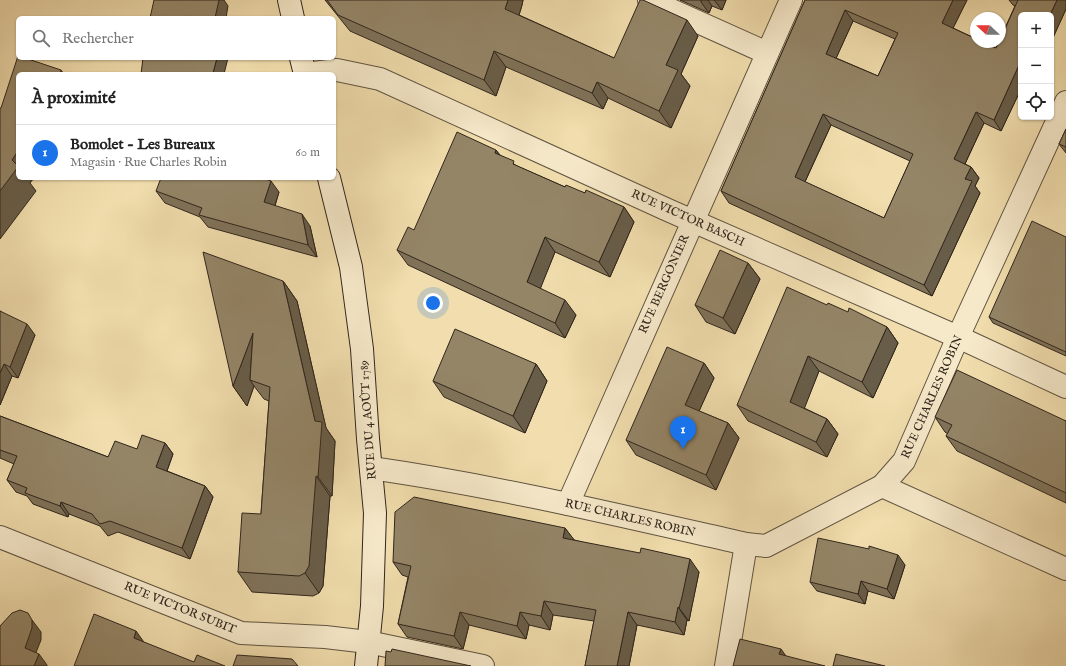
<!DOCTYPE html>
<html lang="fr">
<meta charset="utf-8">
<style>
:root{--surface:#fff;--page:#f6f6f6;--text:#222;--muted:#767676;--line:#e0e0e0;--accent:#1a73e8}
body{margin:0;font-family:"IM FELL English",serif;background:var(--page);color:var(--text)}
.controls{position:absolute;right:12px;top:12px;display:grid;overflow:hidden;border-radius:6px;box-shadow:0 1px 3px #0004}
.controls button{width:36px;height:36px;display:grid;place-items:center;padding:0;border:0;border-bottom:1px solid var(--line);background:var(--surface);color:var(--text);font:20px sans-serif}
.compass{position:absolute;left:970px;top:12px;width:36px;height:36px;border-radius:50%;background:var(--surface);box-shadow:0 1px 3px #0004;rotate:292deg}
.you{position:absolute;left:433px;top:303px;width:14px;height:14px;margin:-10px;border:3px solid #fff;border-radius:50%;background:#1a73e8;box-shadow:0 0 0 6px #1a73e833}
.badge{display:grid;place-items:center;width:26px;height:26px;border-radius:50%;background:var(--accent);color:#fff;font-size:13px;font-weight:700}
.pin{position:absolute;translate:-50% -33px;filter:drop-shadow(0 1px 2px #0008)}
.pin::after{content:'';position:absolute;top:21px;width:14px;height:12px;background:inherit;clip-path:polygon(0 0,100% 0,50% 100%)}
.list{margin:0;padding:0;list-style:none}
h2{display:flex;justify-content:space-between;align-items:center;height:52px;margin:0;padding:0 16px;font-size:17px}
h2 small{font-size:13px;font-weight:400;color:var(--muted)}
.list li{display:grid;grid-template-columns:26px 1fr auto;gap:12px;align-items:center;box-sizing:border-box;height:56px;padding:0 16px;border-top:1px solid var(--line)}
.list b{display:block;font-size:15px;white-space:nowrap}
.list p{margin:0;font-size:13px;white-space:nowrap;color:var(--muted)}
.list em{font-size:13px;font-style:normal;color:var(--muted)}
.icon{flex:none;width:22px;height:22px;fill:none;stroke:currentColor;stroke-width:2;stroke-linecap:round;stroke-linejoin:round}
.map{position:relative;flex:none;width:1066px;height:666px;overflow:hidden}
.search{position:absolute;background:var(--surface);box-shadow:0 1px 3px #0004;left:16px;top:16px;width:320px;height:44px;display:flex;align-items:center;gap:10px;box-sizing:border-box;padding:0 14px;border-radius:6px;color:var(--muted);font-size:15px}
.panel{position:absolute;background:var(--surface);box-shadow:0 1px 3px #0004;left:16px;top:72px;width:320px;height:108px;border-radius:6px}
.map>svg:first-child{display:block}
.lines{fill:none;stroke-linecap:round;stroke-linejoin:round}
.street-casing{stroke:#605440;stroke-width:24}
.secondary-casing{stroke:#30261c;stroke-width:24}
.street{stroke:#f6e9ca;stroke-width:22}
.secondary{stroke:#f6e9ca;stroke-width:22}
.wall{fill:#7f7259;stroke:#30261c;fill-rule:evenodd}
.shaded-wall{fill:#685d48;stroke:#30261c}
.building{fill:#948567;stroke:#30261c;fill-rule:evenodd}
.labels{text-anchor:middle;dominant-baseline:central;stroke-width:3;stroke-linejoin:round;paint-order:stroke}
.street-label{font-size:12px;fill:#30261c;stroke:#f6e9ca}
</style>
<div class="map">
<svg width="1066" height="666" viewBox="0 0 1066 666">
<rect width="100%" height="100%" fill="#f1ddad"/>
<filter id="stains"><feTurbulence type="fractalNoise" baseFrequency=".005" numOctaves="4"/><feColorMatrix values="0 0 0 0 .2 0 0 0 0 .09 0 0 0 0 .02 0 0 0 .5 -.17"/></filter>
<radialGradient id="worn" r=".72"><stop offset=".6" stop-color="#630" stop-opacity="0"/><stop offset="1" stop-color="#630" stop-opacity=".3"/></radialGradient>
<g class="lines">
<defs>
<g id="street">
<path d="M 649,0 L 767,53"/>
<path d="M 305,74 L 337,70 L 380,79 L 670,211 L 958,337 L 1066,387"/>
<path d="M 371,468 C 497,486 622,516 746,544 L 766,546 L 882,486 L 904,461 L 958,337 L 1066,102"/>
<path d="M 882,486 L 1066,569"/>
<path d="M 568,504 L 791,0"/>
<path d="M 0,537 L 241,633 L 325,637 L 368,642 L 483,666"/>
<path d="M 726,666 L 746,544"/>
</g>
<g id="secondary">
<path d="M 289,0 L 293,18"/>
<path d="M 301,58 L 305,74"/>
<path d="M 329,178 L 351,267 L 362,349 L 368,439 L 375,513 L 372,606 L 366,666"/>
</g>
</defs>
<!-- street casing -->
<use href="#street" class="street-casing"/>
<!-- secondary casing -->
<use href="#secondary" class="secondary-casing"/>
<!-- street -->
<use href="#street" class="street"/>
<!-- secondary -->
<use href="#secondary" class="secondary"/>
</g>
<!-- wall -->
<g class="wall">
<path d="M 325,0 L 523,0 L 522,5 L 519,15 L 614,58 L 698,36 L 681,74 L 690,86 L 671,128 L 608,98 L 603,109 L 506,67 L 496,96 L 350,31 Z"/>
<path d="M 680,0 L 726,0 L 722,10 L 712,6 L 709,13 Z"/>
<path d="M 805,0 L 967,0 L 953,28 L 996,48 L 1015,6 L 1013,5 L 1009,0 L 1066,0 L 1066,9 L 1051,42 L 1051,15 L 1021,15 L 1021,89 L 1001,131 L 984,123 L 965,164 L 971,167 L 979,178 L 975,186 L 980,193 L 932,296 L 729,203 L 721,191 ZM 853,21 L 895,39 L 878,76 L 836,58 ZM 831,125 L 910,161 L 884,218 L 805,182 Z"/>
<path d="M 1066,129 L 1066,153 L 1059,144 Z"/>
<path d="M 496,150 L 500,155 L 517,166 L 565,187 L 585,193 L 624,207 L 634,222 L 610,277 L 555,252 L 540,288 L 576,315 L 565,338 L 408,265 L 397,250 L 414,230 Z"/>
<path d="M 156,191 L 279,192 L 275,206 L 310,226 L 317,257 L 208,227 L 200,217 L 165,203 Z"/>
<path d="M 1066,237 L 1066,356 L 993,323 L 989,317 Z"/>
<path d="M 748,263 L 760,279 L 735,334 L 706,322 L 695,305 Z"/>
<path d="M 283,281 L 297,301 L 326,428 L 335,441 L 332,496 L 330,496 L 323,586 L 319,593 L 313,596 L 252,592 L 238,572 L 261,514 L 269,401 L 264,399 L 254,386 L 247,406 L 233,386 Z"/>
<path d="M 0,311 L 35,335 L 18,378 L 12,376 L 0,405 Z"/>
<path d="M 848,312 L 887,327 L 898,343 L 873,398 L 819,371 L 804,408 L 827,419 L 838,434 L 827,457 L 748,421 L 737,405 Z"/>
<path d="M 704,363 L 714,378 L 699,411 L 728,423 L 739,438 L 716,490 L 636,455 L 626,440 Z"/>
<path d="M 536,364 L 547,381 L 525,433 L 444,397 L 433,381 Z"/>
<path d="M 0,416 L 108,457 L 137,449 L 165,443 L 173,454 L 167,471 L 205,486 L 213,497 L 190,559 L 118,532 L 108,536 L 100,526 L 69,514 L 68,517 L 33,504 L 27,496 L 16,492 L 7,480 L 14,464 L 0,458 Z"/>
<path d="M 935,417 L 1066,421 L 1066,503 L 957,451 L 946,436 L 948,434 L 945,432 Z"/>
<path d="M 565,528 L 574,540 L 699,572 L 691,610 L 689,621 L 687,620 L 684,635 L 637,625 L 629,666 L 585,666 L 594,621 L 553,615 L 550,630 L 529,625 L 526,639 L 469,625 L 463,649 L 407,637 L 398,624 L 408,577 L 402,575 L 393,562 Z"/>
<path d="M 905,565 L 894,599 L 868,591 L 865,604 L 817,591 L 810,582 Z"/>
</g>
<!-- shaded-wall -->
<g class="shaded-wall">
<path d="M 217,0 L 224,0 L 228,6 L 226,18 L 215,18 Z"/>
<path d="M 508,0 L 523,0 L 522,5 L 516,25 L 505,9 Z"/>
<path d="M 701,0 L 708,0 L 712,6 L 709,13 L 701,2 Z"/>
<path d="M 714,0 L 726,0 L 722,10 Z"/>
<path d="M 953,0 L 967,0 L 950,34 L 942,23 Z"/>
<path d="M 1057,0 L 1066,0 L 1066,9 L 1051,42 L 1051,15 L 1050,15 Z"/>
<path d="M 845,10 L 853,21 L 833,65 L 826,54 Z"/>
<path d="M 687,20 L 698,36 L 681,74 L 690,86 L 671,128 L 659,111 L 666,65 Z"/>
<path d="M 494,51 L 506,67 L 496,96 L 484,80 Z"/>
<path d="M 217,58 L 228,58 L 224,74 L 214,74 L 213,73 Z"/>
<path d="M 1019,65 L 1021,68 L 1021,89 L 1001,131 L 994,120 Z"/>
<path d="M 61,70 L 64,74 L 60,74 Z"/>
<path d="M 597,82 L 608,98 L 603,109 L 592,93 Z"/>
<path d="M 976,112 L 984,123 L 962,170 L 954,159 Z"/>
<path d="M 823,114 L 831,125 L 802,188 L 795,177 Z"/>
<path d="M 496,150 L 506,165 L 495,153 Z"/>
<path d="M 18,151 L 18,178 L 34,178 L 30,183 L 36,191 L 0,239 L 0,191 L 12,160 Z"/>
<path d="M 971,167 L 979,178 L 975,186 L 980,193 L 932,296 L 924,285 L 965,179 Z"/>
<path d="M 271,181 L 279,192 L 272,214 L 264,202 Z"/>
<path d="M 624,207 L 634,222 L 610,277 L 599,262 Z"/>
<path d="M 302,214 L 310,226 L 317,257 L 308,245 Z"/>
<path d="M 545,237 L 555,252 L 537,297 L 527,282 Z"/>
<path d="M 748,263 L 760,279 L 735,334 L 723,318 Z"/>
<path d="M 283,281 L 297,301 L 326,428 L 335,441 L 332,496 L 318,477 L 315,421 Z"/>
<path d="M 565,300 L 576,315 L 565,338 L 555,323 Z"/>
<path d="M 27,324 L 35,335 L 18,378 L 10,367 Z"/>
<path d="M 887,327 L 898,343 L 873,398 L 862,382 Z"/>
<path d="M 253,333 L 250,380 L 254,386 L 247,406 L 233,386 Z"/>
<path d="M 808,356 L 819,371 L 801,417 L 790,402 Z"/>
<path d="M 704,363 L 714,378 L 695,420 L 685,405 Z"/>
<path d="M 4,364 L 12,376 L 0,405 L 0,373 Z"/>
<path d="M 536,364 L 547,381 L 525,433 L 513,416 Z"/>
<path d="M 827,419 L 838,434 L 827,457 L 816,442 Z"/>
<path d="M 728,423 L 739,438 L 716,490 L 706,475 Z"/>
<path d="M 165,443 L 173,454 L 164,479 L 156,467 Z"/>
<path d="M 316,476 L 330,496 L 323,586 L 319,593 L 305,573 Z"/>
<path d="M 205,486 L 213,497 L 190,559 L 182,548 Z"/>
<path d="M 61,502 L 69,514 L 68,517 L 60,506 Z"/>
<path d="M 565,528 L 575,541 L 563,538 Z"/>
<path d="M 898,555 L 905,565 L 894,599 L 887,589 Z"/>
<path d="M 690,559 L 699,572 L 689,621 L 679,608 Z"/>
<path d="M 861,581 L 868,591 L 865,604 L 858,594 Z"/>
<path d="M 544,601 L 553,615 L 550,630 L 541,616 Z"/>
<path d="M 678,607 L 687,620 L 684,635 L 675,622 Z"/>
<path d="M 460,612 L 469,625 L 463,649 L 454,636 Z"/>
<path d="M 520,612 L 529,625 L 526,639 L 517,626 Z"/>
<path d="M 628,612 L 637,625 L 629,666 L 617,666 Z"/>
<path d="M 32,620 L 41,632 L 41,640 L 33,660 L 25,648 Z"/>
<path d="M 136,631 L 146,645 L 134,638 Z"/>
<path d="M 781,649 L 791,663 L 779,654 Z"/>
<path d="M 39,654 L 47,665 L 47,666 L 34,666 Z"/>
</g>
<!-- building -->
<g class="building">
<path d="M 154,0 L 219,0 L 215,18 L 150,18 Z"/>
<path d="M 327,0 L 508,0 L 505,9 L 614,58 L 640,0 L 643,0 L 687,20 L 666,65 L 678,70 L 659,111 L 597,82 L 592,93 L 494,51 L 484,80 L 338,15 Z"/>
<path d="M 805,0 L 953,0 L 942,23 L 976,39 L 976,42 L 982,42 L 996,48 L 999,42 L 1000,42 L 1000,40 L 1018,0 L 1057,0 L 1050,15 L 1021,15 L 1021,66 L 1019,65 L 994,120 L 976,112 L 954,159 L 971,167 L 965,179 L 972,181 L 924,285 L 721,191 ZM 845,10 L 898,33 L 878,76 L 826,54 ZM 823,114 L 913,154 L 884,218 L 795,177 Z"/>
<path d="M 18,56 L 18,58 L 25,58 L 61,70 L 60,74 L 18,74 L 18,151 L 12,160 L 18,166 L 18,167 L 0,191 L 0,108 L 1,108 Z"/>
<path d="M 143,58 L 217,58 L 213,73 L 216,74 L 141,74 Z"/>
<path d="M 1066,129 L 1066,147 L 1059,144 Z"/>
<path d="M 457,132 L 496,150 L 495,153 L 514,161 L 513,164 L 565,187 L 566,185 L 585,193 L 586,190 L 624,207 L 599,262 L 545,237 L 527,282 L 565,300 L 555,323 L 397,250 L 408,227 L 414,230 Z"/>
<path d="M 161,178 L 263,178 L 271,181 L 264,202 L 302,214 L 308,245 L 199,215 L 202,208 L 156,191 Z"/>
<path d="M 1032,221 L 1066,237 L 1066,352 L 989,317 Z"/>
<path d="M 720,250 L 748,263 L 723,318 L 695,305 Z"/>
<path d="M 203,252 L 283,281 L 315,421 L 322,422 L 318,477 L 316,476 L 309,566 L 305,573 L 299,576 L 238,572 L 242,513 L 261,514 L 270,387 L 250,380 L 253,333 L 233,386 Z"/>
<path d="M 787,287 L 827,305 L 828,303 L 848,312 L 849,308 L 887,327 L 862,382 L 808,356 L 790,402 L 827,419 L 816,442 L 737,405 Z"/>
<path d="M 0,311 L 27,324 L 10,367 L 4,364 L 0,373 Z"/>
<path d="M 455,329 L 536,364 L 513,416 L 433,381 Z"/>
<path d="M 667,347 L 704,363 L 685,405 L 728,423 L 706,475 L 626,440 Z"/>
<path d="M 957,370 L 1066,421 L 1066,493 L 946,436 L 952,425 L 935,417 Z"/>
<path d="M 0,416 L 108,457 L 115,441 L 137,449 L 142,435 L 165,443 L 156,467 L 205,486 L 182,548 L 110,521 L 100,524 L 92,514 L 61,502 L 60,506 L 25,493 L 27,488 L 7,480 L 17,456 L 0,450 Z"/>
<path d="M 414,497 L 565,528 L 563,538 L 640,553 L 641,548 L 690,559 L 682,597 L 679,608 L 678,607 L 675,622 L 628,612 L 617,666 L 585,666 L 596,610 L 544,601 L 541,616 L 520,612 L 517,626 L 460,612 L 454,636 L 398,624 L 411,566 L 393,562 L 395,512 Z"/>
<path d="M 818,538 L 869,549 L 869,546 L 898,555 L 887,589 L 861,581 L 858,594 L 810,582 Z"/>
<path d="M 20,610 L 28,613 L 32,620 L 32,628 L 25,648 L 39,654 L 34,666 L 0,666 L 0,626 L 12,613 Z"/>
<path d="M 94,614 L 136,631 L 134,638 L 194,662 L 197,655 L 225,666 L 74,666 Z"/>
<path d="M 740,639 L 781,649 L 779,654 L 825,666 L 733,666 Z"/>
<path d="M 392,649 L 471,666 L 385,666 L 386,651 L 391,652 Z"/>
<path d="M 836,654 L 885,666 L 833,666 Z"/>
<path d="M 237,655 L 292,659 L 298,666 L 233,666 Z"/>
</g>
<g class="labels">
<!-- street labels -->
<g class="street-label">
<text transform="translate(688 218) rotate(24)">RUE VICTOR BASCH</text>
<text transform="translate(664 284) rotate(-66)">RUE BERGONIER</text>
<text transform="translate(932 397) rotate(-66)">RUE CHARLES ROBIN</text>
<text transform="translate(368 420) rotate(-94)">RUE DU 4 AOÛT 1789</text>
<text transform="translate(630 518) rotate(13)">RUE CHARLES ROBIN</text>
<text transform="translate(180 608) rotate(22)">RUE VICTOR SUBIT</text>
</g>
</g>
<rect width="100%" height="100%" filter="url(#stains)"/>
<rect width="100%" height="100%" fill="url(#worn)"/>
</svg>
<div class="controls">
<button>+</button>
<button>−</button>
<button><svg class="icon" aria-label="locate" viewBox="0 0 24 24"><circle cx="12" cy="12" r="6"/><path d="M12 2v4M12 18v4M2 12h4M18 12h4"/></svg></button>
</div>
<svg class="compass" viewBox="-18 -18 36 36"><path d="M0-13l5 13h-10z" fill="#e53935"/><path d="M0 13l5-13h-10z" fill="#767676"/></svg>
<div class="you"></div>
<div class="pin badge" style="left:683px;top:449px">1</div>
<div class="search"><svg class="icon" aria-label="search" viewBox="0 0 24 24"><circle cx="10" cy="10" r="6"/><path d="M15 15l6 6"/></svg>Rechercher</div>
<section class="panel">
<h2>À proximité<small></small></h2>
<ul class="list">
<li><span class="badge">1</span><div><b>Bomolet - Les Bureaux</b><p>Magasin · Rue Charles Robin</p></div><em>60 m</em></li>
</ul>
</section>
</div>
